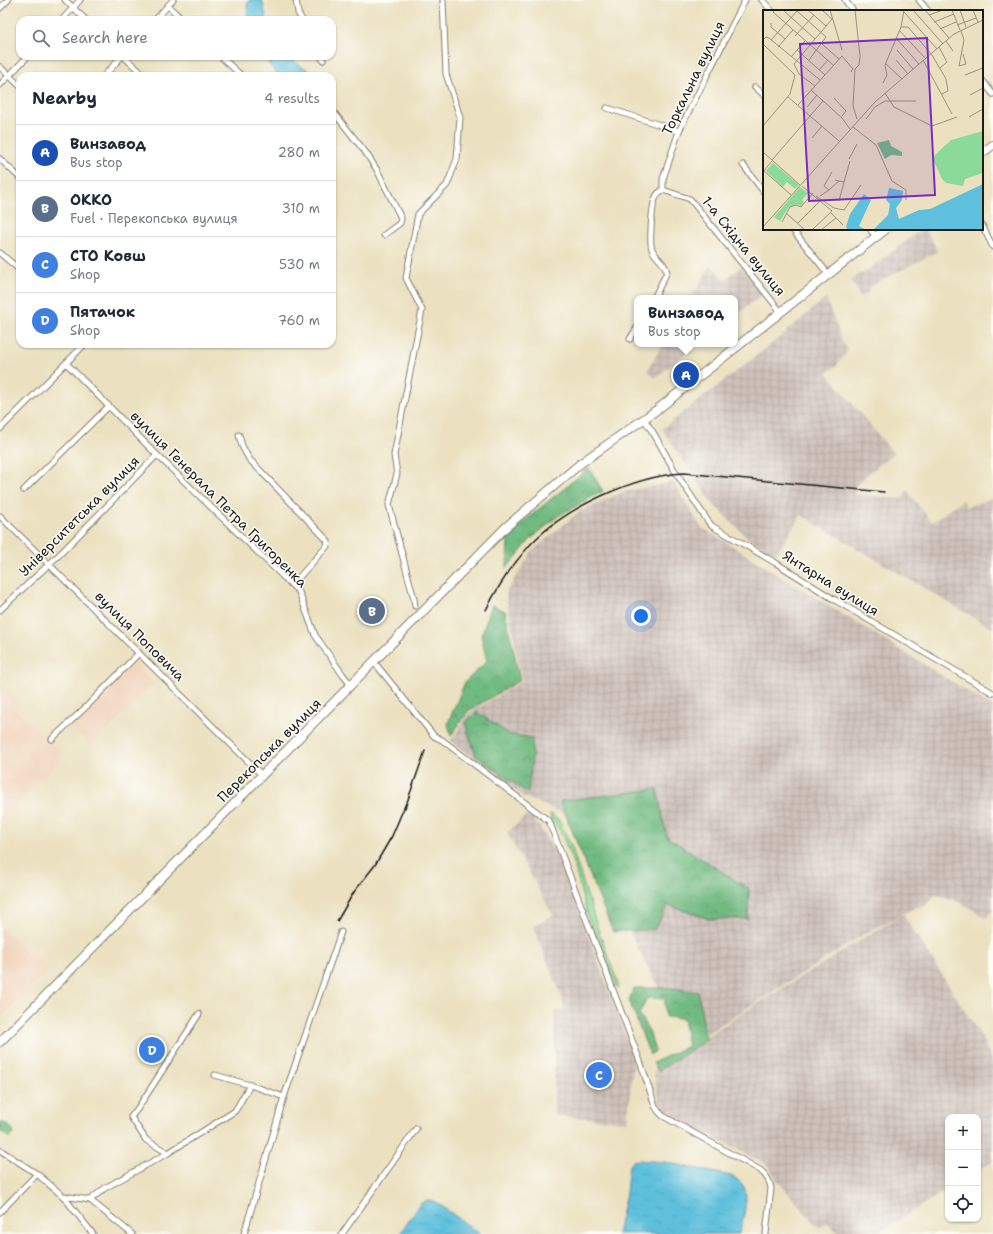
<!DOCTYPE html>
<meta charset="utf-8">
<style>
:root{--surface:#fff;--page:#f2f2f3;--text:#1f2937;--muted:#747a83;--line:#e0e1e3;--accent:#d1495b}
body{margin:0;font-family:"Shantell Sans",sans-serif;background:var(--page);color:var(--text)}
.controls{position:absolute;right:12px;bottom:12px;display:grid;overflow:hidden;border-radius:8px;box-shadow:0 1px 3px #0004}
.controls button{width:36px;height:36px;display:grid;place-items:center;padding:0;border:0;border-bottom:1px solid var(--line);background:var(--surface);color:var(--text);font:20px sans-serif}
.you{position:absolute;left:641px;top:616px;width:14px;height:14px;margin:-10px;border:3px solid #fff;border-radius:50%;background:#1a73e8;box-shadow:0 0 0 6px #1a73e833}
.badge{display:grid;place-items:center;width:26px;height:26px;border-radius:50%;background:var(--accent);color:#fff;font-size:13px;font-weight:700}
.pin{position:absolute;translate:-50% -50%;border:2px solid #fff;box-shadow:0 1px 4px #0006}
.popup{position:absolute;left:634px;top:295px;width:104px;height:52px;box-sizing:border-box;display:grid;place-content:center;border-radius:8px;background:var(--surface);filter:drop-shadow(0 1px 3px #0005);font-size:13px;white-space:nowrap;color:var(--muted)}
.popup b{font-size:15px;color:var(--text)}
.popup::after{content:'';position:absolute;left:50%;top:100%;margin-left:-8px;border:8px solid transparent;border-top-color:var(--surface)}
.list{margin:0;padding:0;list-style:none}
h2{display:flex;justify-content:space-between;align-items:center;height:52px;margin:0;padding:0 16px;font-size:17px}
h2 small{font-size:13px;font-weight:400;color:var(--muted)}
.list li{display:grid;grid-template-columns:26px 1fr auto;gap:12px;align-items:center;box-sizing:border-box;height:56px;padding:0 16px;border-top:1px solid var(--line)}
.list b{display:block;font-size:15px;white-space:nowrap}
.list p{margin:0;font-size:13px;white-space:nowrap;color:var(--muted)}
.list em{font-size:13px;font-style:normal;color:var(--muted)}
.icon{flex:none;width:22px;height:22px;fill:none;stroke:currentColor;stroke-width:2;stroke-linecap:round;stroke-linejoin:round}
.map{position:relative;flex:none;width:993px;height:1234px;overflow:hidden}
.search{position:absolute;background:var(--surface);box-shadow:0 1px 3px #0004;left:16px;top:16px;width:320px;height:44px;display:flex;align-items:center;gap:10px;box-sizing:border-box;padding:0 14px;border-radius:12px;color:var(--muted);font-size:15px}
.panel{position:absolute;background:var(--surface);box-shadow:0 1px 3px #0004;left:16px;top:72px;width:320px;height:276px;border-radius:12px}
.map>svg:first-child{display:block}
.built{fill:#f1d5bd}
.industrial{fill:url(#industrial-grid)}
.grass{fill:#8cda99;stroke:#547b5a}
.forest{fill:url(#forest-crowns);stroke:#466b4e}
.water{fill:url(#water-ripples);stroke:#3d6e7c}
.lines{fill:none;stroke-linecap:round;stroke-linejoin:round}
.minor-casing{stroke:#847e6e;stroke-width:7}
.primary-casing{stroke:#847e6e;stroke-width:10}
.minor{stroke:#fff;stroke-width:5}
.primary{stroke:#fff;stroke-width:8}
.rail{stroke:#1c1c1c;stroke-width:1.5}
.labels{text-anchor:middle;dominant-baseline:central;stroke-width:3;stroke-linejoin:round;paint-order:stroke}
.street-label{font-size:14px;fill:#1c1c1c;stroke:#fdfcf7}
.inset-road{fill:none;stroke:#98927e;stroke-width:1}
.view{fill:#7b2cbf;fill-opacity:0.15;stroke:#7b2cbf;stroke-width:2}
.inset-edge{fill:none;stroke:#1c1c1c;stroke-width:2}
</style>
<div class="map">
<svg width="993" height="1234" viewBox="0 0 993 1234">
<defs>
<pattern id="industrial-grid" width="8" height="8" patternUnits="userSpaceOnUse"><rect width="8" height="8" fill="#cec1ba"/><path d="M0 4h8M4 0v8" fill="none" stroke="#b0a59f"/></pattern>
<pattern id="forest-crowns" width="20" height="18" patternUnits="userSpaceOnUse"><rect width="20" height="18" fill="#71ba81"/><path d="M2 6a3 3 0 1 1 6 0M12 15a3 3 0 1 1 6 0" fill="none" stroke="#619f6f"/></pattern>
<pattern id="water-ripples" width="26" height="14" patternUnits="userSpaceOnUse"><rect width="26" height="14" fill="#5ec0dc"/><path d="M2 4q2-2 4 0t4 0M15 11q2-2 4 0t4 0" fill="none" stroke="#51a4bc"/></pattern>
</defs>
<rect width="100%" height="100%" fill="#fdfcf7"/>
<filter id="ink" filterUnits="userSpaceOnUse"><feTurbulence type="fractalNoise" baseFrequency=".025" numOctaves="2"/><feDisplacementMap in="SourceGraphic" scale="8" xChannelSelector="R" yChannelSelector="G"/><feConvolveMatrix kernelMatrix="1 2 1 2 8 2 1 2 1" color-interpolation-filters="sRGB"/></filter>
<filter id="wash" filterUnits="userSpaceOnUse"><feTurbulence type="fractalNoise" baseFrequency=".012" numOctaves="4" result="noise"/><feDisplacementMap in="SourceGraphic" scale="16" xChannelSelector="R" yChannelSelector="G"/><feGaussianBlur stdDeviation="0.9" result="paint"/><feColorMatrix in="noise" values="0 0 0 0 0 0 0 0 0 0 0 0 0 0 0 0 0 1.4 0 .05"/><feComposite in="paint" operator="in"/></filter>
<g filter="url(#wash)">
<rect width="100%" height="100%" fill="#ebe1c0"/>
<!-- built -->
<g class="built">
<path d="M 134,663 L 154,684 L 91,746 L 70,726 Z"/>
<path d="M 0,683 L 19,702 L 13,708 L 65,754 L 0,822 Z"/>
<path d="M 0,927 L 49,970 L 0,1019 Z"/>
</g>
<!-- industrial -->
<g class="industrial">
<path d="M 922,229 L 925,229 L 938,251 L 869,287 L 867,294 L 860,297 L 851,279 L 865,272 Z"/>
<path d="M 711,265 L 724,280 L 741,267 L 763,294 L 735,316 L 735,298 L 691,298 Z"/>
<path d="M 826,298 L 843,343 L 848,350 L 837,365 L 827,373 L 894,454 L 865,476 L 856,485 L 855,494 L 902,499 L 907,491 L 932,522 L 963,500 L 966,507 L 993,498 L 993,629 L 801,515 L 775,556 L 749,539 L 713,504 L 662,429 L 784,334 L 787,332 L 786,331 Z"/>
<path d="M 663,344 L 698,344 L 655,378 L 647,370 Z"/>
<path d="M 673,482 L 701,527 L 993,707 L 993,908 L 987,918 L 956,900 L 935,895 L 925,906 L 916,907 L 903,914 L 983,1039 L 993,1063 L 993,1161 L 978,1171 L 978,1117 L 948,1117 L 948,1189 L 876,1234 L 840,1234 L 827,1222 L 821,1227 L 815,1224 L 776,1179 L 768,1165 L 670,1117 L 661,1108 L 653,1071 L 760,1002 L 903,914 L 866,933 L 695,1041 L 653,977 L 568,815 L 524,797 L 451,741 L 469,713 L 522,681 L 506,595 L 507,591 L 532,551 L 580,511 L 623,492 Z"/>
<path d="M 530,812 L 559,858 L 634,1058 L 627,1122 L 554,1115 L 555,1012 L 564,1010 L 563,1000 L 533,926 L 553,915 L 507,833 Z"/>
</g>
<!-- grass -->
<path class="grass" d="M 550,814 L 559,820 L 571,845 L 598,929 L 619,986 L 618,988 L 616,985 L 588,917 L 575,868 L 560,830 L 552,821 Z"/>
<!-- forest -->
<g class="forest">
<path d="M 589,468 L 603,491 L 558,516 L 530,540 L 507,568 L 508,534 Z"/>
<path d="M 492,605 L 505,611 L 520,680 L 468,711 L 451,736 L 448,723 L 465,682 L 487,661 L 481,636 Z"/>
<path d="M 477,712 L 508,734 L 532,738 L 532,757 L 528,793 L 476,756 L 465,723 Z"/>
<path d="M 657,789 L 667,837 L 749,889 L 748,919 L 709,919 L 668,905 L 655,929 L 613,932 L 560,801 Z"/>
<path d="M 634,988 L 671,988 L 698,992 L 706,1040 L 658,1071 L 653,1063 L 688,1046 L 683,1018 L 665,1017 L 665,998 L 647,998 L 639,1014 L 649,1031 L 655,1051 L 650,1055 L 629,1000 Z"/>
<path d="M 0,1122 C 7,1124 12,1126 14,1134 L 10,1138 L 0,1131 Z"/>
</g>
<!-- water -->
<g class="water">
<path d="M 249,0 L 262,0 L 267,20 L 248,20 L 247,6 Z"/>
<path d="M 263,56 L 286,56 L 309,71 C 299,79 287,76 276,73 Z"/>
<path d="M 638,1160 L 665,1162 L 731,1176 C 735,1178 739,1180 742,1184 C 751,1194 742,1222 739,1234 L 617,1234 L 626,1193 L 629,1165 L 633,1161 Z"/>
<path d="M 427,1200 L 436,1202 L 480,1234 L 400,1234 L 420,1204 Z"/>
</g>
</g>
<g filter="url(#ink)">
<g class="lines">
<defs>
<g id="minor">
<path d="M 65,0 L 86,20"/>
<path d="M 296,0 L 298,13 L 302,20"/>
<path d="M 762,0 L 772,11"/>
<path d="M 845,0 L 853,11"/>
<path d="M 919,0 L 928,11"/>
<path d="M 168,6 L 183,20"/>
<path d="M 0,8 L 8,0"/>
<path d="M 62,20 L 80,0"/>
<path d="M 155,20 L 173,0"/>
<path d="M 123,56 L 145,76"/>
<path d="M 220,56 L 242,76"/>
<path d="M 321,56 L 323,60"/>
<path d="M 0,67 L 20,86"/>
<path d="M 104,76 L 122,56"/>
<path d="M 982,80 L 993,94"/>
<path d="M 0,85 L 28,56"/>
<path d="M 755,87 L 764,95"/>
<path d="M 607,108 L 679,131"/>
<path d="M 332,110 L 366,153 L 377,170 L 401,218 L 400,223 L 384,235"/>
<path d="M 0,159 L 20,178"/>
<path d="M 743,165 L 764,192"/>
<path d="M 663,190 L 663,179 L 679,131 L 745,0"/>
<path d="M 663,190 L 690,199 L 781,312"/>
<path d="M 982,225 L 993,247"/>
<path d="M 792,229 L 829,275"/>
<path d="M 870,229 L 876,237"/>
<path d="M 0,253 L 20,270"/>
<path d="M 654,298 L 667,272 C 665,262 656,259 652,249 C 649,242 652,204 656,197 C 657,193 660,192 663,190"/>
<path d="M 630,339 L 637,328"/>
<path d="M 66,363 L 157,455 L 299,592 L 315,635 L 343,675 L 351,685"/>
<path d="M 644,419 L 654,434 L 676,473 L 707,520 L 712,526 L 776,563 L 835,600 L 993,693"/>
<path d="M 0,429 L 85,344"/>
<path d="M 239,435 L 242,446 L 249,459 L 328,541 L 327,546 L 292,585"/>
<path d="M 24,490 L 109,406"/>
<path d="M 0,516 L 262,775"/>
<path d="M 415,606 L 414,599 L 389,505 L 397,474 L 394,455 L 422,310 L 406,278 L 418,214 L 447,185 L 457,159 L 460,117 L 446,74 L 443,0"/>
<path d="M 0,610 L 61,553 L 157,455"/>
<path d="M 374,662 L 434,736 L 442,740 L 549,821 L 641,1064 L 655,1106 L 659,1112 L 663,1116 L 760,1170 C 766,1175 770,1180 771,1188 L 766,1234"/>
<path d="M 52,739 L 89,704 L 139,653"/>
<path d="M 250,1085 L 284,1097 L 341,932"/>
<path d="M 0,1150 L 37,1174 L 63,1196 L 93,1234"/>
<path d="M 168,1153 L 235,1111 L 250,1085 L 215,1075"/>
<path d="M 63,1196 L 90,1200 L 132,1234"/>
<path d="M 90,1200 L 105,1188 L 168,1153 L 146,1140 L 131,1117 L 138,1108 L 199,1014"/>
<path d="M 0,1212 L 37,1174"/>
<path d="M 244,1234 L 284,1097"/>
<path d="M 342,1234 L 416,1129"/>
</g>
<g id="primary">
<path d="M 982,153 L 993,145"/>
<path d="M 0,1042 L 506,527 L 581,463 L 658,409 L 886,229"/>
</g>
</defs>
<!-- minor casing -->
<use href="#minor" class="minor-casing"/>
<!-- primary casing -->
<use href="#primary" class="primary-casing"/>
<!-- minor -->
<use href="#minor" class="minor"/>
<!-- primary -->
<use href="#primary" class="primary"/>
<!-- rail -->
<g class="rail">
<path d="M 486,610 C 498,586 512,565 530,545 C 564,508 634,476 684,473 L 884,492"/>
<path d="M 405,808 L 425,751"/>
<path d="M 337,921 L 354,892 L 375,865 L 392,836 L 406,803"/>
</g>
</g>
</g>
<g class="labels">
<!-- street labels -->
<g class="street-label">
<text transform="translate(693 78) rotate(-64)">Торкальна вулиця</text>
<text transform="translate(744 246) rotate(51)">1-а Східна вулиця</text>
<text transform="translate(219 499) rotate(45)">вулиця Генерала Петра Григоренка</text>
<text transform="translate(79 516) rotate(-45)">Університетська вулиця</text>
<text transform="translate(831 583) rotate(32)">Янтарна вулиця</text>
<text transform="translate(140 636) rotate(45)">вулиця Поповича</text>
<text transform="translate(269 750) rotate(-45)">Перекопська вулиця</text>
</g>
</g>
<!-- overview -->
<g transform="translate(763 10)">
<rect width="220" height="220" fill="#ebe1c0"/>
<path d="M 126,130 L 128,136 L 139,142 L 139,146 L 128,145 L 122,149 L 114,133 Z" fill="#71ba81"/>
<path d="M 220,121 L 220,163 L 202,169 L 200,176 L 183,173 L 179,169 L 170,149 L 172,145 L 188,130 Z" fill="#8cda99"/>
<path d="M 10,153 L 36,175 L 32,179 L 24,172 L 20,177 L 3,161 ZM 37,177 L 45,183 L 39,190 L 41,193 L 38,196 L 33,194 L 25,198 L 17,211 L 11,207 Z" fill="#8cda99"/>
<path d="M 220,174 L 220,220 L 110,220 L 125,205 L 127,194 L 123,190 L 126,178 L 140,181 L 139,190 L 133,198 L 136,209 L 156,200 L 167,199 ZM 101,184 L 108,190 L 96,216 L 103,220 L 85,220 L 83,217 L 87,204 Z" fill="#5ec0dc"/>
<path class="inset-road" d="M 12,0 L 10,2 L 70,55M 20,0 L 52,29M 33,0 L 63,27 L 46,50M 45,0 L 63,16M 67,0 L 79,40M 92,0 L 97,46 L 96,55 L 92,59 L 90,96 L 94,109M 150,0 L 180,34M 162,0 L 186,28M 189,0 L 197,20M 197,0 L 203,17M 210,0 L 215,12M 141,2 L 174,39M 166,5 L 180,0M 171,12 L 191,4M 8,13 L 8,17 L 22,29M 194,15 L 213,8M 138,17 L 145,17 L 169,45 L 183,69 L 185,81 L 179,84M 177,19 L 193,12M 136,20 L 162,48M 198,21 L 201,30 L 196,56 L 203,54 L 200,44M 32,26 L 51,5M 133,28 L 156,54M 0,30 L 3,27 L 6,28 L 57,70M 8,30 L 34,1M 183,31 L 190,41M 0,34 L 32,65 L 27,84 L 0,116M 59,34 L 76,49M 15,37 L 30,20M 176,37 L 184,52 L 177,58M 34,40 L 62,65M 134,40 L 150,59M 28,47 L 42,31M 133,50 L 145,64M 160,50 L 189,104M 123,54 L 139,69M 56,60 L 65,50M 202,65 L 220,58M 120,73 L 124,65 L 122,55 L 138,17 L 141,0M 52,76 L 36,64 L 31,54 L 69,9 L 59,0M 48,80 L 79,108 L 87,119M 122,83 L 131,97 L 169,116 L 194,107M 207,85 L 220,78M 25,87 L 76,131M 71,88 L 83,101 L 79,106M 35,95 L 79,46 L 90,59 L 88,62M 44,97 L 54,85M 206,107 L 220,99M 103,109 L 112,97 L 122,91 L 153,91M 90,117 L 113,135 L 129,171 L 143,180 L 143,190M 49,128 L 59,116M 0,142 L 37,175M 86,149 L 94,134M 9,150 L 60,91M 0,160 L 28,185M 0,162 L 9,151M 76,171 L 81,172 L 87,151M 39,176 L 69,201 L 49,220M 66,180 L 76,171 L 72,170M 53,186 L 71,198 L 81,200 L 98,175M 57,186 L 66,180 L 61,176 L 69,162M 76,191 L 81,172M 23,203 L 42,220M 68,203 L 80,215M 19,212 L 27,197 L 33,195 L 38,197 L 50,183M 35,213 L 57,191M 0,217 L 112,92 L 191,24 L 220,10M 58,220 L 73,208"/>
<path class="view" d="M 164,28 L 172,185 L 46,191 L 37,34 Z"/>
<rect width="220" height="220" class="inset-edge"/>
</g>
</svg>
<div class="controls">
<button>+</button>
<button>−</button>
<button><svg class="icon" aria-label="locate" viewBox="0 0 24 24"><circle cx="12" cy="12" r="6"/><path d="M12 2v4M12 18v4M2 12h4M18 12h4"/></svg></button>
</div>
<div class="you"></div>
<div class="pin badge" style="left:686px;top:375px;background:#1a4fb4">A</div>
<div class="popup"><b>Винзавод</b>Bus stop</div>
<div class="pin badge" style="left:372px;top:611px;background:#5c6f8a">B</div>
<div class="pin badge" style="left:599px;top:1075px;background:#3f7fe0">C</div>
<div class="pin badge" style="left:152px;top:1050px;background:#3f7fe0">D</div>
<div class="search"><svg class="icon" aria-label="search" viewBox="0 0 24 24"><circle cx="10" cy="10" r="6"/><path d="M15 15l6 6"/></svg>Search here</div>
<section class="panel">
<h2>Nearby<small>4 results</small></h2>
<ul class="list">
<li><span class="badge" style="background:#1a4fb4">A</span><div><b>Винзавод</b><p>Bus stop</p></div><em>280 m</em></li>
<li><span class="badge" style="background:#5c6f8a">B</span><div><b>ОККО</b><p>Fuel · Перекопська вулиця</p></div><em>310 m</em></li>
<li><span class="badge" style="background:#3f7fe0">C</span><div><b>СТО Ковш</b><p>Shop</p></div><em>530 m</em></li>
<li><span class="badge" style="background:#3f7fe0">D</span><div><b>Пятачок</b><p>Shop</p></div><em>760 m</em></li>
</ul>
</section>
</div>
